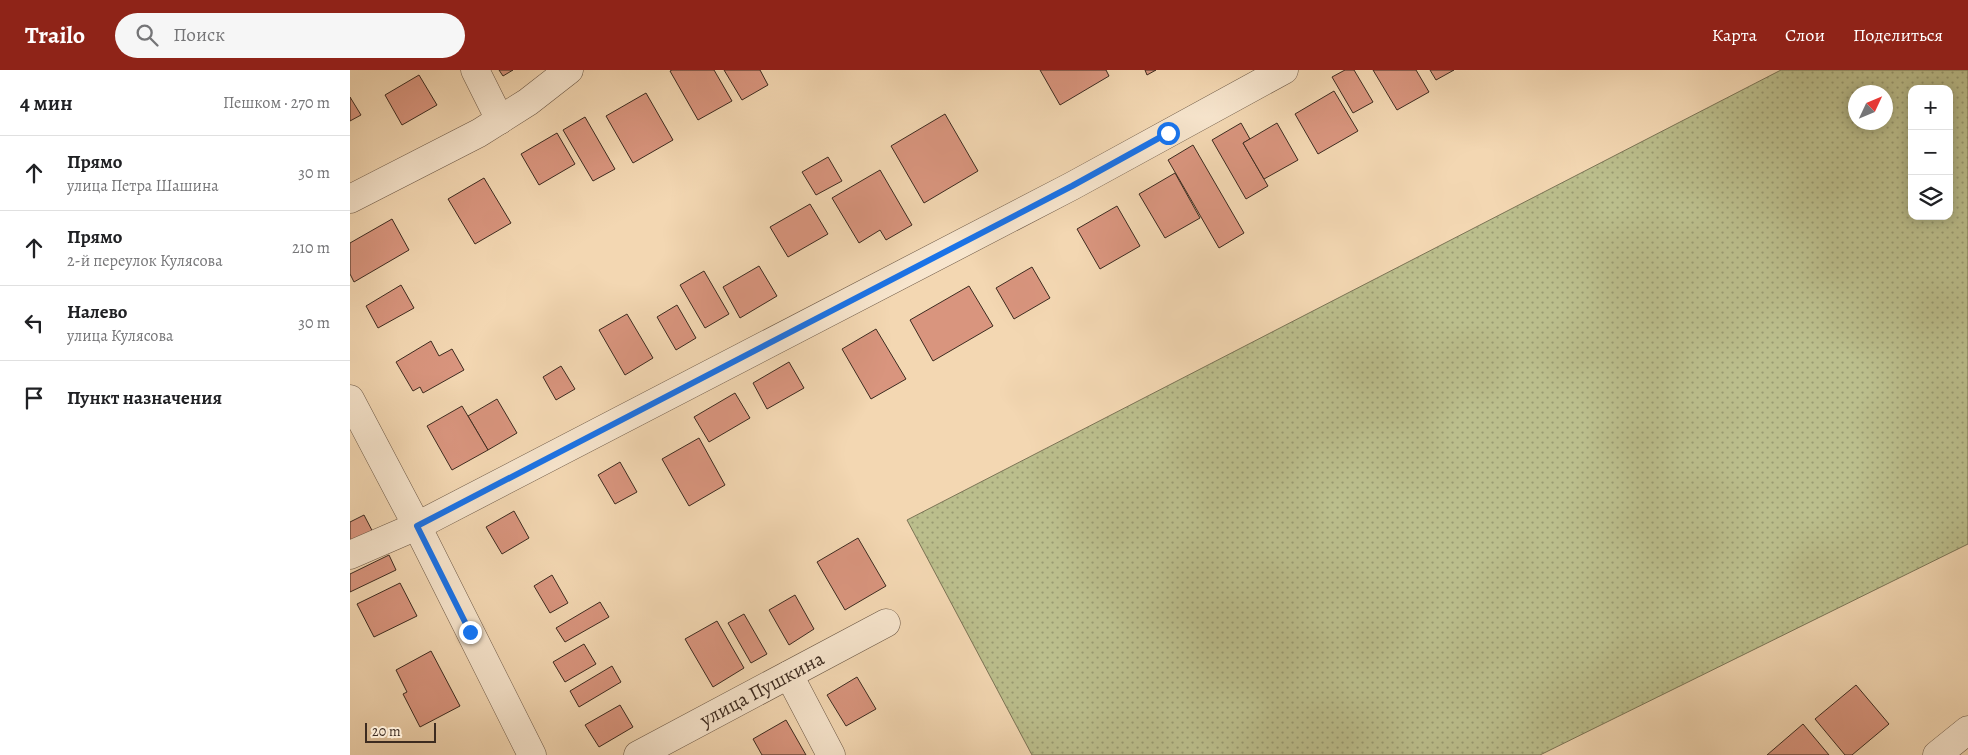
<!DOCTYPE html>
<html lang="ru">
<meta charset="utf-8">
<style>
:root{--surface:#fff;--page:#f6f6f6;--text:#202124;--muted:#757577;--line:#e0e0e0;--accent:#8f2418}
body{margin:0;font-family:Alegreya,serif;background:var(--page);color:var(--text)}
.controls{position:absolute;right:15px;top:15px;display:grid;overflow:hidden;border-radius:10px;box-shadow:0 2px 12px #0003}
.controls button{width:45px;height:45px;display:grid;place-items:center;padding:0;border:0;border-bottom:1px solid var(--line);background:var(--surface);color:var(--text);font:25px sans-serif}
.compass{position:absolute;left:1498px;top:15px;width:45px;height:45px;border-radius:50%;background:var(--surface);box-shadow:0 2px 12px #0003;rotate:46deg}
.scale{position:absolute;left:15px;bottom:12px;width:71px;box-sizing:border-box;padding-left:5px;border:2px solid #3d2b20;border-top:0;font-size:14px;line-height:18px;white-space:nowrap;color:#3d2b20;-webkit-text-stroke:4px #f7e5cd;paint-order:stroke}
.stop{position:absolute;width:15px;height:15px;margin:-11px;border:4px solid #1a73e8;border-radius:50%;background:#fff}
.stop.end{background:#1a73e8;border-color:#fff;box-shadow:0 1px 5px #0008}
.list{margin:0;padding:0;list-style:none}
h2{display:flex;justify-content:space-between;align-items:center;height:65px;margin:0;padding:0 20px;font-size:21px}
h2 small{font-size:16px;font-weight:400;color:var(--muted)}
.list li{display:grid;grid-template-columns:32px 1fr auto;gap:15px;align-items:center;box-sizing:border-box;height:75px;padding:0 20px;border-top:1px solid var(--line)}
.list b{display:block;font-size:19px;white-space:nowrap}
.list p{margin:0;font-size:16px;white-space:nowrap;color:var(--muted)}
.list em{font-size:16px;font-style:normal;color:var(--muted)}
.icon{flex:none;width:28px;height:28px;fill:none;stroke:currentColor;stroke-width:2;stroke-linecap:round;stroke-linejoin:round}
.map{position:relative;flex:none;width:1618px;height:685px;overflow:hidden}
header{display:flex;align-items:center;gap:30px;box-sizing:border-box;height:70px;padding:0 25px;background:var(--accent);color:#fff}
header strong{font-size:24px}
nav{display:flex;gap:28px;margin-inline-start:auto;font-size:18px}
.search{width:350px;height:45px;background:var(--page);display:flex;align-items:center;gap:12px;box-sizing:border-box;padding:0 18px;border-radius:28px;color:var(--muted);font-size:19px}
main{display:flex}
aside{flex:1;background:var(--surface)}
.map>svg:first-child{display:block}
.garden{fill:url(#garden-dots);stroke:#7c7456;fill-rule:evenodd}
.building{fill:#d9957e;stroke:#3d2b20}
.lines{fill:none;stroke-linecap:round;stroke-linejoin:round}
.minor-casing{stroke:#6a5644;stroke-width:29}
.minor{stroke:#f7e5cd;stroke-width:28}
.route{stroke:#1a73e8;stroke-width:6}
.labels{text-anchor:middle;dominant-baseline:central;stroke-width:4;stroke-linejoin:round;paint-order:stroke}
.street-label{font-size:20px;fill:#3d2b20;stroke:#f7e5cd}
</style>
<header>
<strong>Trailo</strong>
<div class="search"><svg class="icon" aria-label="search" viewBox="0 0 24 24"><circle cx="10" cy="10" r="6"/><path d="M15 15l6 6"/></svg>Поиск</div>
<nav><a>Карта</a><a>Слои</a><a>Поделиться</a></nav>
</header>
<main>
<aside>
<h2>4 мин<small>Пешком · 270 m</small></h2>
<ul class="list">
<li><svg class="icon" aria-label="ahead" viewBox="0 0 24 24"><path d="M12 20V5M6 11l6-6 6 6"/></svg><div><b>Прямо</b><p>улица Петра Шашина</p></div><em>30 m</em></li>
<li><svg class="icon" aria-label="ahead" viewBox="0 0 24 24"><path d="M12 20V5M6 11l6-6 6 6"/></svg><div><b>Прямо</b><p>2-й переулок Кулясова</p></div><em>210 m</em></li>
<li><svg class="icon" aria-label="left" viewBox="0 0 24 24"><path d="M17 20v-9H6M10 6l-5 5 5 5"/></svg><div><b>Налево</b><p>улица Кулясова</p></div><em>30 m</em></li>
<li><svg class="icon" aria-label="arrive" viewBox="0 0 24 24"><path d="M6 21V4h12l-3 4 3 4H6"/></svg><div><b>Пункт назначения</b></div></li>
</ul>
</aside>
<div class="map">
<svg width="1618" height="685" viewBox="0 0 1618 685">
<defs>
<pattern id="garden-dots" width="8" height="8" patternUnits="userSpaceOnUse" patternTransform="scale(1.25)"><rect width="8" height="8" fill="#bbbe8c"/><path d="M2 2h.1M6 6h.1" fill="none" stroke="#999b72" stroke-width="1.8" stroke-linecap="round"/></pattern>
</defs>
<rect width="100%" height="100%" fill="#f3d7b2"/>
<filter id="stains"><feTurbulence type="fractalNoise" baseFrequency=".004" numOctaves="4"/><feColorMatrix values="0 0 0 0 .2 0 0 0 0 .09 0 0 0 0 .02 0 0 0 .5 -.17"/></filter>
<radialGradient id="worn" r=".72"><stop offset=".6" stop-color="#630" stop-opacity="0"/><stop offset="1" stop-color="#630" stop-opacity=".3"/></radialGradient>
<!-- garden -->
<path class="garden" d="M 1431,0 L 1618,0 L 1618,474 L 1190,685 L 682,685 L 557,450 ZM 1562,19 L 1599,19 L 1599,146 L 1562,146 ZM 1506,22 L 1536,22 L 1536,52 L 1506,52 Z"/>
<!-- building -->
<g class="building">
<path d="M 149,0 L 163,0 L 153,6 Z"/>
<path d="M 322,0 L 364,0 L 382,31 L 348,50 L 320,1 Z"/>
<path d="M 374,0 L 410,0 L 418,15 L 392,30 Z"/>
<path d="M 690,0 L 756,0 L 759,6 L 710,35 Z"/>
<path d="M 795,0 L 806,0 L 797,5 Z"/>
<path d="M 995,0 L 1004,0 L 1023,32 L 1003,43 L 982,7 Z"/>
<path d="M 1023,0 L 1066,0 L 1079,22 L 1047,40 Z"/>
<path d="M 1080,0 L 1104,0 L 1086,10 Z"/>
<path d="M 69,5 L 87,35 L 52,55 L 35,25 Z"/>
<path d="M 984,21 L 1008,61 L 968,84 L 945,44 Z"/>
<path d="M 296,23 L 323,70 L 283,93 L 256,46 Z"/>
<path d="M 0,27 L 11,45 L 0,51 Z"/>
<path d="M 595,44 L 628,101 L 574,133 L 541,76 Z"/>
<path d="M 235,47 L 265,99 L 243,111 L 213,60 Z"/>
<path d="M 891,53 L 900,69 L 893,73 L 918,116 L 896,129 L 862,70 Z"/>
<path d="M 927,53 L 948,90 L 914,109 L 893,73 Z"/>
<path d="M 207,63 L 225,94 L 189,115 L 171,84 Z"/>
<path d="M 843,75 L 894,163 L 869,178 L 818,90 Z"/>
<path d="M 478,87 L 492,111 L 466,125 L 452,102 Z"/>
<path d="M 530,100 L 562,155 L 536,170 L 530,160 L 509,173 L 482,128 Z"/>
<path d="M 825,103 L 850,148 L 815,168 L 789,124 Z"/>
<path d="M 134,108 L 161,153 L 125,174 L 98,129 Z"/>
<path d="M 460,134 L 478,164 L 438,187 L 420,157 Z"/>
<path d="M 767,136 L 790,176 L 750,199 L 727,159 Z"/>
<path d="M 42,149 L 59,180 L 4,212 L 0,204 L 0,173 Z"/>
<path d="M 409,196 L 427,226 L 390,248 L 373,217 Z"/>
<path d="M 682,197 L 700,228 L 664,249 L 646,218 Z"/>
<path d="M 354,201 L 379,244 L 355,258 L 330,215 Z"/>
<path d="M 51,215 L 64,238 L 28,258 L 16,236 Z"/>
<path d="M 619,216 L 643,256 L 583,291 L 560,250 Z"/>
<path d="M 327,235 L 346,268 L 326,280 L 307,247 Z"/>
<path d="M 277,244 L 303,288 L 275,305 L 249,260 Z"/>
<path d="M 526,259 L 556,309 L 521,329 L 492,279 Z"/>
<path d="M 81,271 L 89,286 L 102,279 L 114,300 L 73,323 L 70,317 L 63,321 L 46,292 Z"/>
<path d="M 439,292 L 454,318 L 417,339 L 403,313 Z"/>
<path d="M 211,296 L 225,319 L 206,330 L 193,307 Z"/>
<path d="M 385,323 L 400,348 L 359,372 L 344,347 Z"/>
<path d="M 147,329 L 167,363 L 138,380 L 118,346 Z"/>
<path d="M 112,336 L 138,380 L 102,400 L 77,356 Z"/>
<path d="M 349,368 L 375,415 L 339,436 L 312,389 Z"/>
<path d="M 270,392 L 287,422 L 265,434 L 248,405 Z"/>
<path d="M 164,441 L 179,468 L 152,484 L 136,457 Z"/>
<path d="M 14,445 L 26,468 L 0,482 L 0,452 Z"/>
<path d="M 508,468 L 536,516 L 495,540 L 467,492 Z"/>
<path d="M 39,485 L 46,500 L 0,522 L 0,504 Z"/>
<path d="M 202,505 L 218,533 L 200,543 L 184,516 Z"/>
<path d="M 50,513 L 67,546 L 24,567 L 7,534 Z"/>
<path d="M 445,525 L 464,559 L 439,575 L 419,540 Z"/>
<path d="M 250,532 L 259,547 L 215,572 L 206,558 Z"/>
<path d="M 394,544 L 417,584 L 401,593 L 378,553 Z"/>
<path d="M 367,551 L 394,598 L 363,617 L 335,569 Z"/>
<path d="M 234,574 L 246,594 L 215,612 L 203,592 Z"/>
<path d="M 81,581 L 110,636 L 70,657 L 53,624 L 57,622 L 46,600 Z"/>
<path d="M 262,596 L 271,612 L 229,637 L 220,621 Z"/>
<path d="M 507,607 L 526,639 L 496,656 L 477,625 Z"/>
<path d="M 1506,615 L 1539,654 L 1502,685 L 1495,685 L 1465,649 Z"/>
<path d="M 270,635 L 283,657 L 249,677 L 235,655 Z"/>
<path d="M 436,650 L 456,685 L 412,685 L 403,669 Z"/>
<path d="M 1453,654 L 1479,685 L 1417,685 Z"/>
</g>
<g class="lines">
<defs>
<g id="minor">
<path d="M 125,0 L 150,50"/>
<path d="M 0,129 L 129,63 L 178,32 L 219,0"/>
<path d="M 0,329 L 67,456 L 182,685"/>
<path d="M 0,485 L 67,456 L 722,116 L 934,0"/>
<path d="M 439,605 L 481,685"/>
<path d="M 288,685 L 536,553"/>
<path d="M 1587,685 L 1618,660"/>
</g>
</defs>
<!-- minor casing -->
<use href="#minor" class="minor-casing"/>
<!-- minor -->
<use href="#minor" class="minor"/>
</g>
<g class="lines">
<!-- route -->
<path class="route" d="M 120,562 L 67,456 L 722,116 L 818,63"/>
</g>
<g class="labels">
<!-- street labels -->
<g class="street-label">
<text transform="translate(412 619) rotate(-28)">улица Пушкина</text>
</g>
</g>
<rect width="100%" height="100%" filter="url(#stains)"/>
<rect width="100%" height="100%" fill="url(#worn)"/>
</svg>
<div class="controls">
<button>+</button>
<button>−</button>
<button><svg class="icon" aria-label="layers" viewBox="0 0 24 24"><path d="M12 4l9 5-9 5-9-5zM3 14l9 5 9-5"/></svg></button>
</div>
<svg class="compass" viewBox="-18 -18 36 36"><path d="M0-13l5 13h-10z" fill="#e53935"/><path d="M0 13l5-13h-10z" fill="#757577"/></svg>
<div class="scale">20 m</div>
<div class="stop" style="left:818px;top:63px"></div>
<div class="stop end" style="left:120px;top:562px"></div>
</div>
</main>
